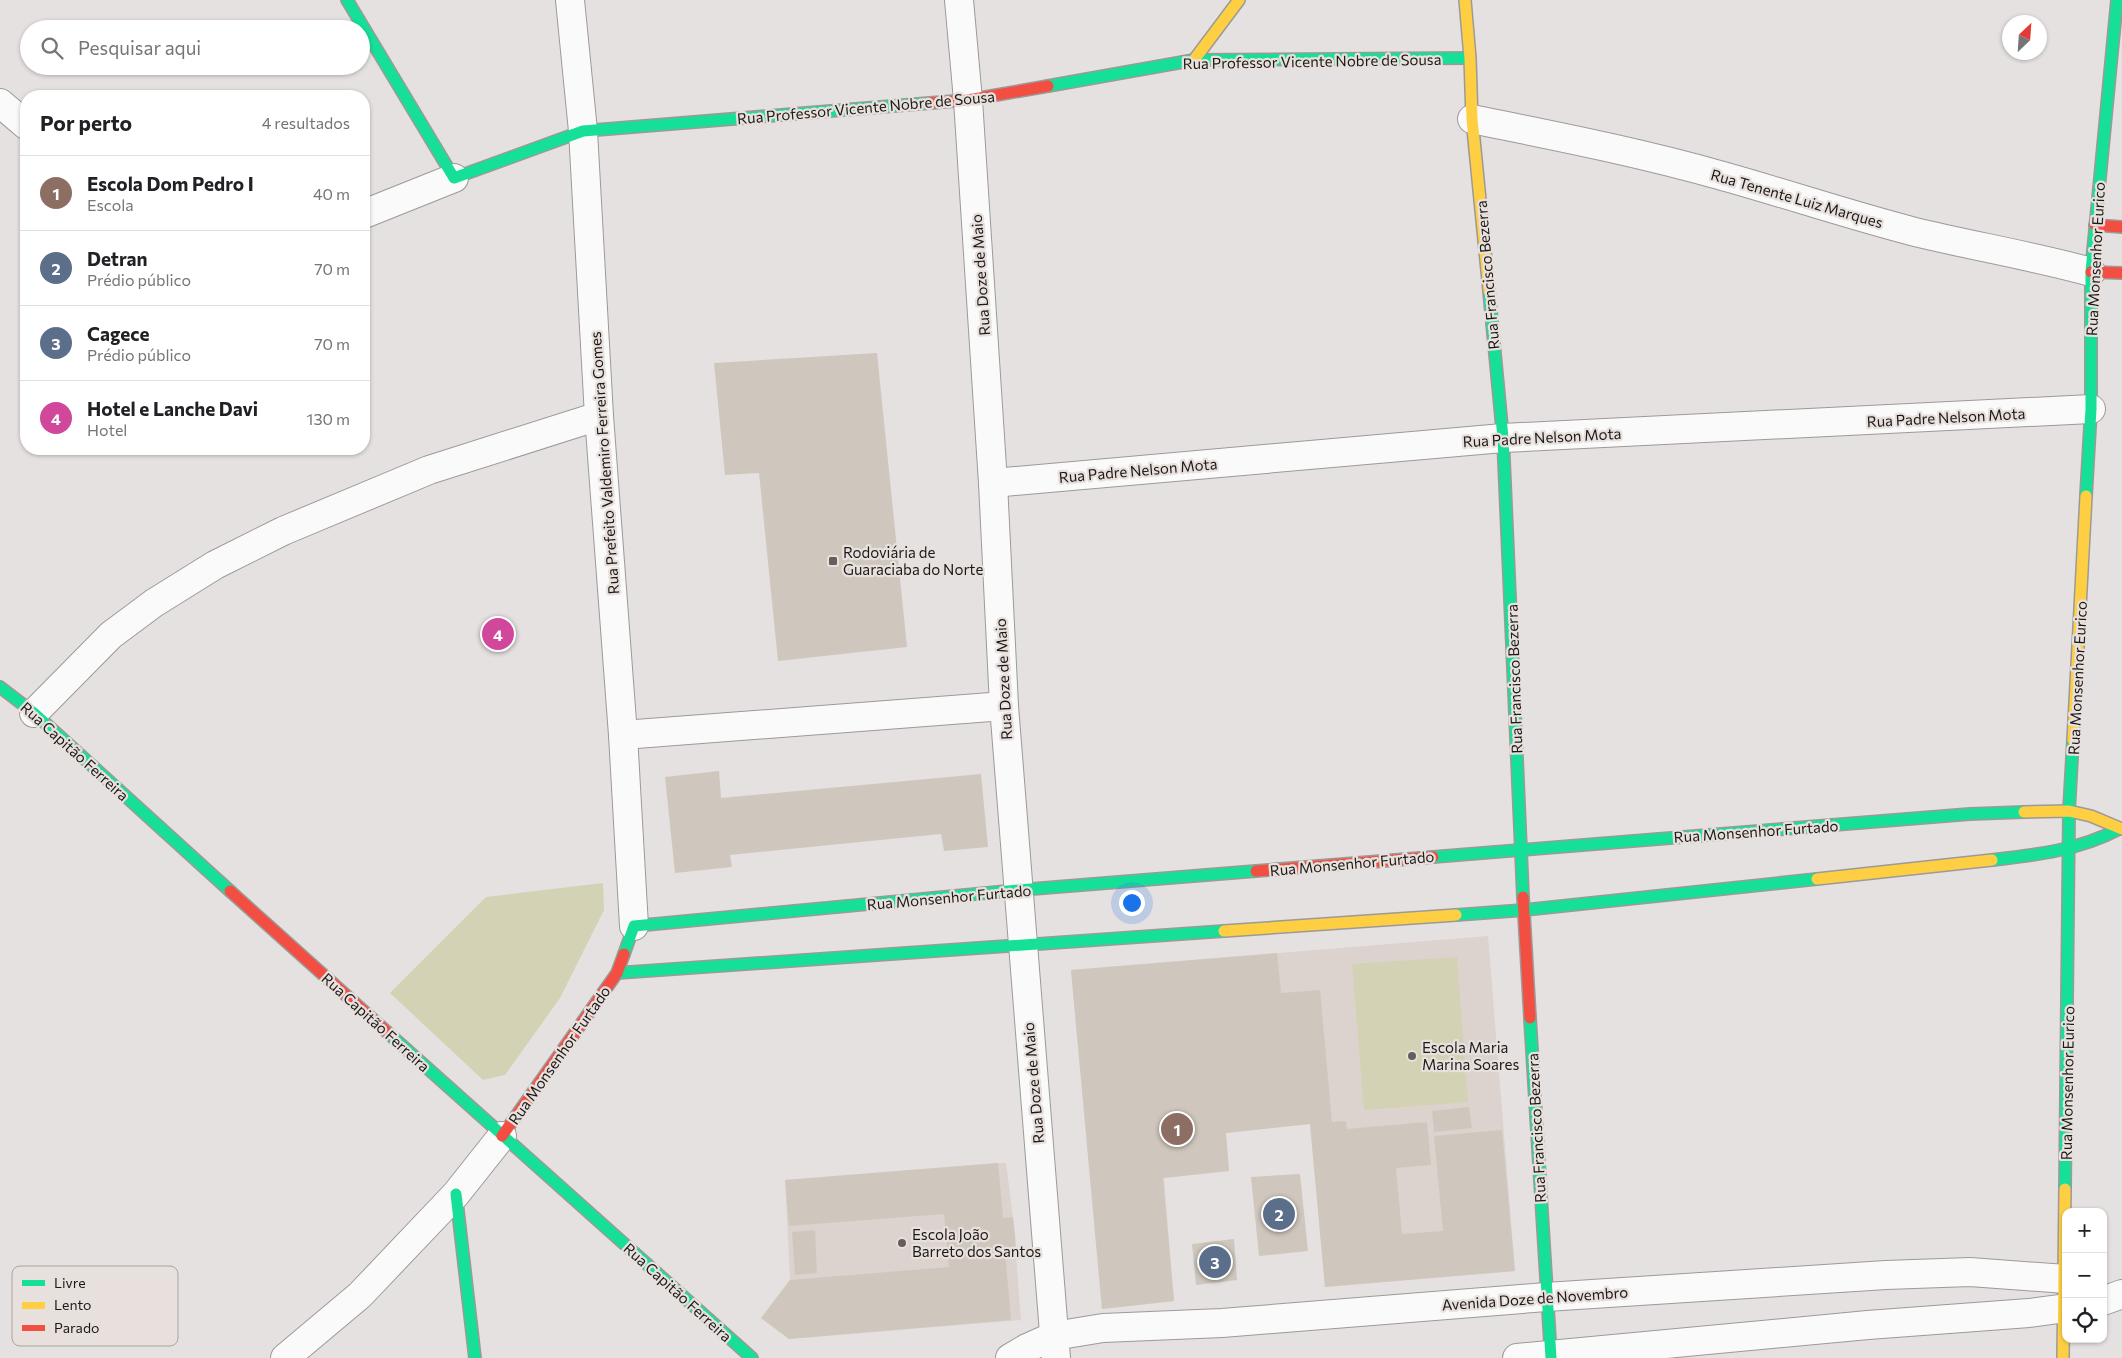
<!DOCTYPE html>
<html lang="pt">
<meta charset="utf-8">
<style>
:root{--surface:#fff;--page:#f2f2f2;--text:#202124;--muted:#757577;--line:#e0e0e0;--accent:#2563eb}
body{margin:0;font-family:Commissioner,sans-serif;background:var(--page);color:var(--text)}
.controls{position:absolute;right:15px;bottom:15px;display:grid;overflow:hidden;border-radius:10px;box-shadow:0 1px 4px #0004}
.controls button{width:45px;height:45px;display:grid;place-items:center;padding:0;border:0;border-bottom:1px solid var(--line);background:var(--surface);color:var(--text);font:25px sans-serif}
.compass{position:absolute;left:2002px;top:15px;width:45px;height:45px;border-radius:50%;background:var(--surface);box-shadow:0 1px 4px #0004;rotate:25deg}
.you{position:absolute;left:1131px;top:902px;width:18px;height:18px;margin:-12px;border:4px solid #fff;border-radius:50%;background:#1a73e8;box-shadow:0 0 0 8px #1a73e833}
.badge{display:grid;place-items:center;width:32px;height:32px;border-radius:50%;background:var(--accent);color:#fff;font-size:16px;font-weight:700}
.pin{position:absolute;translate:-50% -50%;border:2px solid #fff;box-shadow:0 1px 5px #0006}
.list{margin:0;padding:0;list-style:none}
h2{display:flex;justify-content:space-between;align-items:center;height:65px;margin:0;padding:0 20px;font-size:21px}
h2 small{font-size:16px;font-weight:400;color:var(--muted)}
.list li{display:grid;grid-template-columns:32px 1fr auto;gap:15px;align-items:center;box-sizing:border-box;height:75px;padding:0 20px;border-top:1px solid var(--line)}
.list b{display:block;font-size:19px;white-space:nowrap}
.list p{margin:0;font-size:16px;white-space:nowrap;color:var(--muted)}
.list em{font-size:16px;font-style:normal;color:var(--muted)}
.icon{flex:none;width:28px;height:28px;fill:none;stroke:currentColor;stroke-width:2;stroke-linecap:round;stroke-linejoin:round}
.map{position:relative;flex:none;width:2122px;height:1358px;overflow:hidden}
.search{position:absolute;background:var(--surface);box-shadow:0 1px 4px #0004;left:20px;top:20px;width:350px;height:55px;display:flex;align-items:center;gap:12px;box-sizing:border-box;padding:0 18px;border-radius:28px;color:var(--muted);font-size:19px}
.panel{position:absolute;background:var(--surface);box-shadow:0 1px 4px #0004;left:20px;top:90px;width:350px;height:365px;border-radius:20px}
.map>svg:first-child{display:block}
.built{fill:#dcd2ce}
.green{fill:#d4d2b5}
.building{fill:#cfc7be}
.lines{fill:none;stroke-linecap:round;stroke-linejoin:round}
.street-casing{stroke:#9c9a98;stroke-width:30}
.fast-casing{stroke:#9c9a98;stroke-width:14}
.slow-casing{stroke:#9c9a98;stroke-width:14}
.jam-casing{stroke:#9c9a98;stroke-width:14}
.street{stroke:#fbfafa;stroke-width:28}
.fast{stroke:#16e098;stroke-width:11}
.slow{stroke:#ffcf43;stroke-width:11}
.jam{stroke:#f24e42;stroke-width:11}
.poi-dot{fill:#625f5e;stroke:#e8e0dd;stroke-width:2}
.labels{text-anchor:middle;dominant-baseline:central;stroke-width:4.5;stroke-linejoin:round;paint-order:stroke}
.street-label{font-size:15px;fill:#1c1918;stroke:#e8e0dd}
.poi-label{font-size:15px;fill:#1c1918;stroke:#e8e0dd;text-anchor:start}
.key{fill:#e8e0dd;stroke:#aba4a2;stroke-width:1}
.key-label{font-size:14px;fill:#1c1918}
</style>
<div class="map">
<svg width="2122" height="1358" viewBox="0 0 2122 1358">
<rect width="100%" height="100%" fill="#e5e1e0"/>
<!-- built -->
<g class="built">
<path d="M 1488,936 L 1515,1271 L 1325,1287 L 1310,1124 L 1226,1133 L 1229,1171 L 1164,1178 L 1174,1301 L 1102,1309 L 1071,970 Z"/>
<path d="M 998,1163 L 1006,1163 L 1013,1217 L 1021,1320 L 789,1339 L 761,1318 L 790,1280 L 785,1180 Z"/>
</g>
<!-- green -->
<g class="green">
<path d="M 603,883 L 604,910 L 560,998 L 505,1075 L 483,1080 L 390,993 L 486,897 Z"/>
<path d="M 1457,957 L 1468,1102 L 1364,1110 L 1352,964 Z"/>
</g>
<!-- building -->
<g class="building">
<path d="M 877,353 L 907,647 L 778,661 L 759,473 L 725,475 L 714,363 Z"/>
<path d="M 719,771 L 721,798 L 981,774 L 988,847 L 944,851 L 941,834 L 730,855 L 732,867 L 675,873 L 665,777 Z"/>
<path d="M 1277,953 L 1281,993 L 1320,990 L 1332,1122 L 1346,1121 L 1347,1129 L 1427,1122 L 1431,1165 L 1396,1168 L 1402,1234 L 1443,1231 L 1434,1136 L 1502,1130 L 1515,1271 L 1325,1287 L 1310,1124 L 1226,1133 L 1229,1171 L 1163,1178 L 1174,1301 L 1102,1309 L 1071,970 Z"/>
<path d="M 1469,1107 L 1472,1128 L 1434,1132 L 1432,1111 Z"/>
<path d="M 998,1163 L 1003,1218 L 1013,1217 L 1015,1234 L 1016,1251 L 1005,1252 L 1011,1320 L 789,1339 L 761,1318 L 790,1280 L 949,1267 L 944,1214 L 789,1226 L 785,1180 Z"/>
<path d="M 1300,1174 L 1308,1251 L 1259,1256 L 1251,1177 Z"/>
<path d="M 815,1230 L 817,1273 L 795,1275 L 792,1232 Z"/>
<path d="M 1234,1239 L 1237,1280 L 1196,1285 L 1192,1244 Z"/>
</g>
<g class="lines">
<defs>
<g id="street">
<path d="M 570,0 L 583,131 L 599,416 L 623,735 L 634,926"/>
<path d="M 959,0 L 968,100 L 993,483 L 1004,706 L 1056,1358"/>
<path d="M 0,103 L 26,125"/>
<path d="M 1472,119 C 1555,136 1638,152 1719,175 C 1784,193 1849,215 1915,232 C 1973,246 2033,256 2091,272"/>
<path d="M 364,214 L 454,178"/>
<path d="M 993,483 L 1503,438 L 2091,409"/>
<path d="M 34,713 L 111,635 L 154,603 L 215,565 L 283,531 L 429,470 L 599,416"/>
<path d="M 623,735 L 1004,706"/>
<path d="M 2103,1301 L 2122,1294"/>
<path d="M 285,1358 L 360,1295 L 456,1194 L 502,1136"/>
<path d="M 1010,1358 L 1027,1348 L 1054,1336 L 1103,1328 L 1222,1323 L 1546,1297 L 1886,1275 L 1970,1272 L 2066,1279"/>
<path d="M 1517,1358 L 1868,1325 L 2029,1313 L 2066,1308"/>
</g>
<g id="fast">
<path d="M 347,0 L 454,178 L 583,131 L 930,103"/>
<path d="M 1048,86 L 1194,60 L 1470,58"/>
<path d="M 1489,291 L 1503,438 L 1523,897"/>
<path d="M 2086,496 L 2091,409 L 2091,272 L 2117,0"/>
<path d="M 0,687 L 34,713 L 230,891"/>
<path d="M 1433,857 L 1970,814 L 2024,812"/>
<path d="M 1992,860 C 2036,855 2080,850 2119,829"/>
<path d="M 1456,915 L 1524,910 L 1817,879"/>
<path d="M 624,954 L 634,926 L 1019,890 L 1256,871"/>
<path d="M 617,973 L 1224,931"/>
<path d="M 1530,1018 L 1551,1358"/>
<path d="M 387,1032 L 752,1358"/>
<path d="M 2065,1189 L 2069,811 L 2073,740"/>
<path d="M 456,1194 L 475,1358"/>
</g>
<g id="slow">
<path d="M 1465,0 L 1470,58 L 1472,119 L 1489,291"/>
<path d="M 1194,60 L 1239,0"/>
<path d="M 2073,740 L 2086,496"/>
<path d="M 2024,812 L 2069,811 L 2091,816 L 2122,829"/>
<path d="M 1817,879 L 1992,860"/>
<path d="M 1224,931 L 1456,915"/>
<path d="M 2063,1358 L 2065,1189"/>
</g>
<g id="jam">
<path d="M 930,103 L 968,100 L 1048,86"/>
<path d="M 2095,225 L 2122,227"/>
<path d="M 2091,272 L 2122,273"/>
<path d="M 1256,871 L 1433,857"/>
<path d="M 230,891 L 387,1032"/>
<path d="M 1523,897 L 1530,1018"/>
<path d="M 502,1136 L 617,973 L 624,954"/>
</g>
</defs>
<!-- street casing -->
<use href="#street" class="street-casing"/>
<!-- fast casing -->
<use href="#fast" class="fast-casing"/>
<!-- slow casing -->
<use href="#slow" class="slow-casing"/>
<!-- jam casing -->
<use href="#jam" class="jam-casing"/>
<!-- street -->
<use href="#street" class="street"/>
<!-- fast -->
<use href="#fast" class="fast"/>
<!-- slow -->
<use href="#slow" class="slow"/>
<!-- jam -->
<use href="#jam" class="jam"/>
</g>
<!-- markers -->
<g class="poi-dot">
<rect x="828" y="556" width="10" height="10" rx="2.5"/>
<circle cx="1412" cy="1056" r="5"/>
<circle cx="902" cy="1243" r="5"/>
</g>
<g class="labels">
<!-- street labels -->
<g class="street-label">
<text transform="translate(1312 61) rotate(-1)">Rua Professor Vicente Nobre de Sousa</text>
<text transform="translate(866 107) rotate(-5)">Rua Professor Vicente Nobre de Sousa</text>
<text transform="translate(1797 198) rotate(16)">Rua Tenente Luiz Marques</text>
<text transform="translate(2095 259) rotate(-87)">Rua Monsenhor Eurico</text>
<text transform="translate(980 275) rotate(-94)">Rua Doze de Maio</text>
<text transform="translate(1487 275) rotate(-95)">Rua Francisco Bezerra</text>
<text transform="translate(1946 417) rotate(-3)">Rua Padre Nelson Mota</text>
<text transform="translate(1542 437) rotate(-3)">Rua Padre Nelson Mota</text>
<text transform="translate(604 463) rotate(-94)">Rua Prefeito Valdemiro Ferreira Gomes</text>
<text transform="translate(1138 470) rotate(-5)">Rua Padre Nelson Mota</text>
<text transform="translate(2077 678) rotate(-87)">Rua Monsenhor Eurico</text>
<text transform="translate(1003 679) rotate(-93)">Rua Doze de Maio</text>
<text transform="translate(1514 679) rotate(-92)">Rua Francisco Bezerra</text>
<text transform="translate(75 751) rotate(42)">Rua Capitão Ferreira</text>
<text transform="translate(1756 831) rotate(-4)">Rua Monsenhor Furtado</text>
<text transform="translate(1352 863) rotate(-5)">Rua Monsenhor Furtado</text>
<text transform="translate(949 897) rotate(-5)">Rua Monsenhor Furtado</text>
<text transform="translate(376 1022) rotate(42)">Rua Capitão Ferreira</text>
<text transform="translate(559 1055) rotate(-55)">Rua Monsenhor Furtado</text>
<text transform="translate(1033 1083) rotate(-95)">Rua Doze de Maio</text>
<text transform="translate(2067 1083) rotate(-89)">Rua Monsenhor Eurico</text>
<text transform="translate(1536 1128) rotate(-93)">Rua Francisco Bezerra</text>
<text transform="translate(678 1292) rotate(42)">Rua Capitão Ferreira</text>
<text transform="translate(1535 1298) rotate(-4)">Avenida Doze de Novembro</text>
</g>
<!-- poi labels -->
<g class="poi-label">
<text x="843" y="552">Rodoviária de<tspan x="843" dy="17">Guaraciaba do Norte</tspan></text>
<text x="1422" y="1047">Escola Maria<tspan x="1422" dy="17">Marina Soares</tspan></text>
<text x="912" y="1234">Escola João<tspan x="912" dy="17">Barreto dos Santos</tspan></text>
</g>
</g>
<!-- legend -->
<rect x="12" y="1266" width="166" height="80" rx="8" class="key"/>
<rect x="22" y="1280" width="23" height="6" fill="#16e098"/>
<rect x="22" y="1302" width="23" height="7" fill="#ffcf43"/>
<rect x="22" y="1325" width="23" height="6" fill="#f24e42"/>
<g class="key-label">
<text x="54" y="1288">Livre</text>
<text x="54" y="1310">Lento</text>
<text x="54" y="1333">Parado</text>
</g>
</svg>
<div class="controls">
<button>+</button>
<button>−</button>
<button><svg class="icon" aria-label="locate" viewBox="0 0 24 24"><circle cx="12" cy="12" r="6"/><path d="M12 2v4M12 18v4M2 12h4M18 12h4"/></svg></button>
</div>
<svg class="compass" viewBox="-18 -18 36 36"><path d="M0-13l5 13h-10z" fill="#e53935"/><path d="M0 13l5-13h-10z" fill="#757577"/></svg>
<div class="you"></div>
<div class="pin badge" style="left:1177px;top:1129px;background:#8d6e63">1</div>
<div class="pin badge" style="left:1279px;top:1214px;background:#5c6f8a">2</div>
<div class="pin badge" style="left:1215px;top:1262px;background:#5c6f8a">3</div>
<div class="pin badge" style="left:498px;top:634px;background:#d1479c">4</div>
<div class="search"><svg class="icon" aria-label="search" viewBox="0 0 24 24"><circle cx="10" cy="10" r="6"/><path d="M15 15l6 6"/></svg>Pesquisar aqui</div>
<section class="panel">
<h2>Por perto<small>4 resultados</small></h2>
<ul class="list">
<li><span class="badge" style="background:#8d6e63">1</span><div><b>Escola Dom Pedro I</b><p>Escola</p></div><em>40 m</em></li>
<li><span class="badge" style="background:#5c6f8a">2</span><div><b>Detran</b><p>Prédio público</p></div><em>70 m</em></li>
<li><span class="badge" style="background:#5c6f8a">3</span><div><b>Cagece</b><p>Prédio público</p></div><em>70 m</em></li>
<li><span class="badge" style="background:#d1479c">4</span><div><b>Hotel e Lanche Davi</b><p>Hotel</p></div><em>130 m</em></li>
</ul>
</section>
</div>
